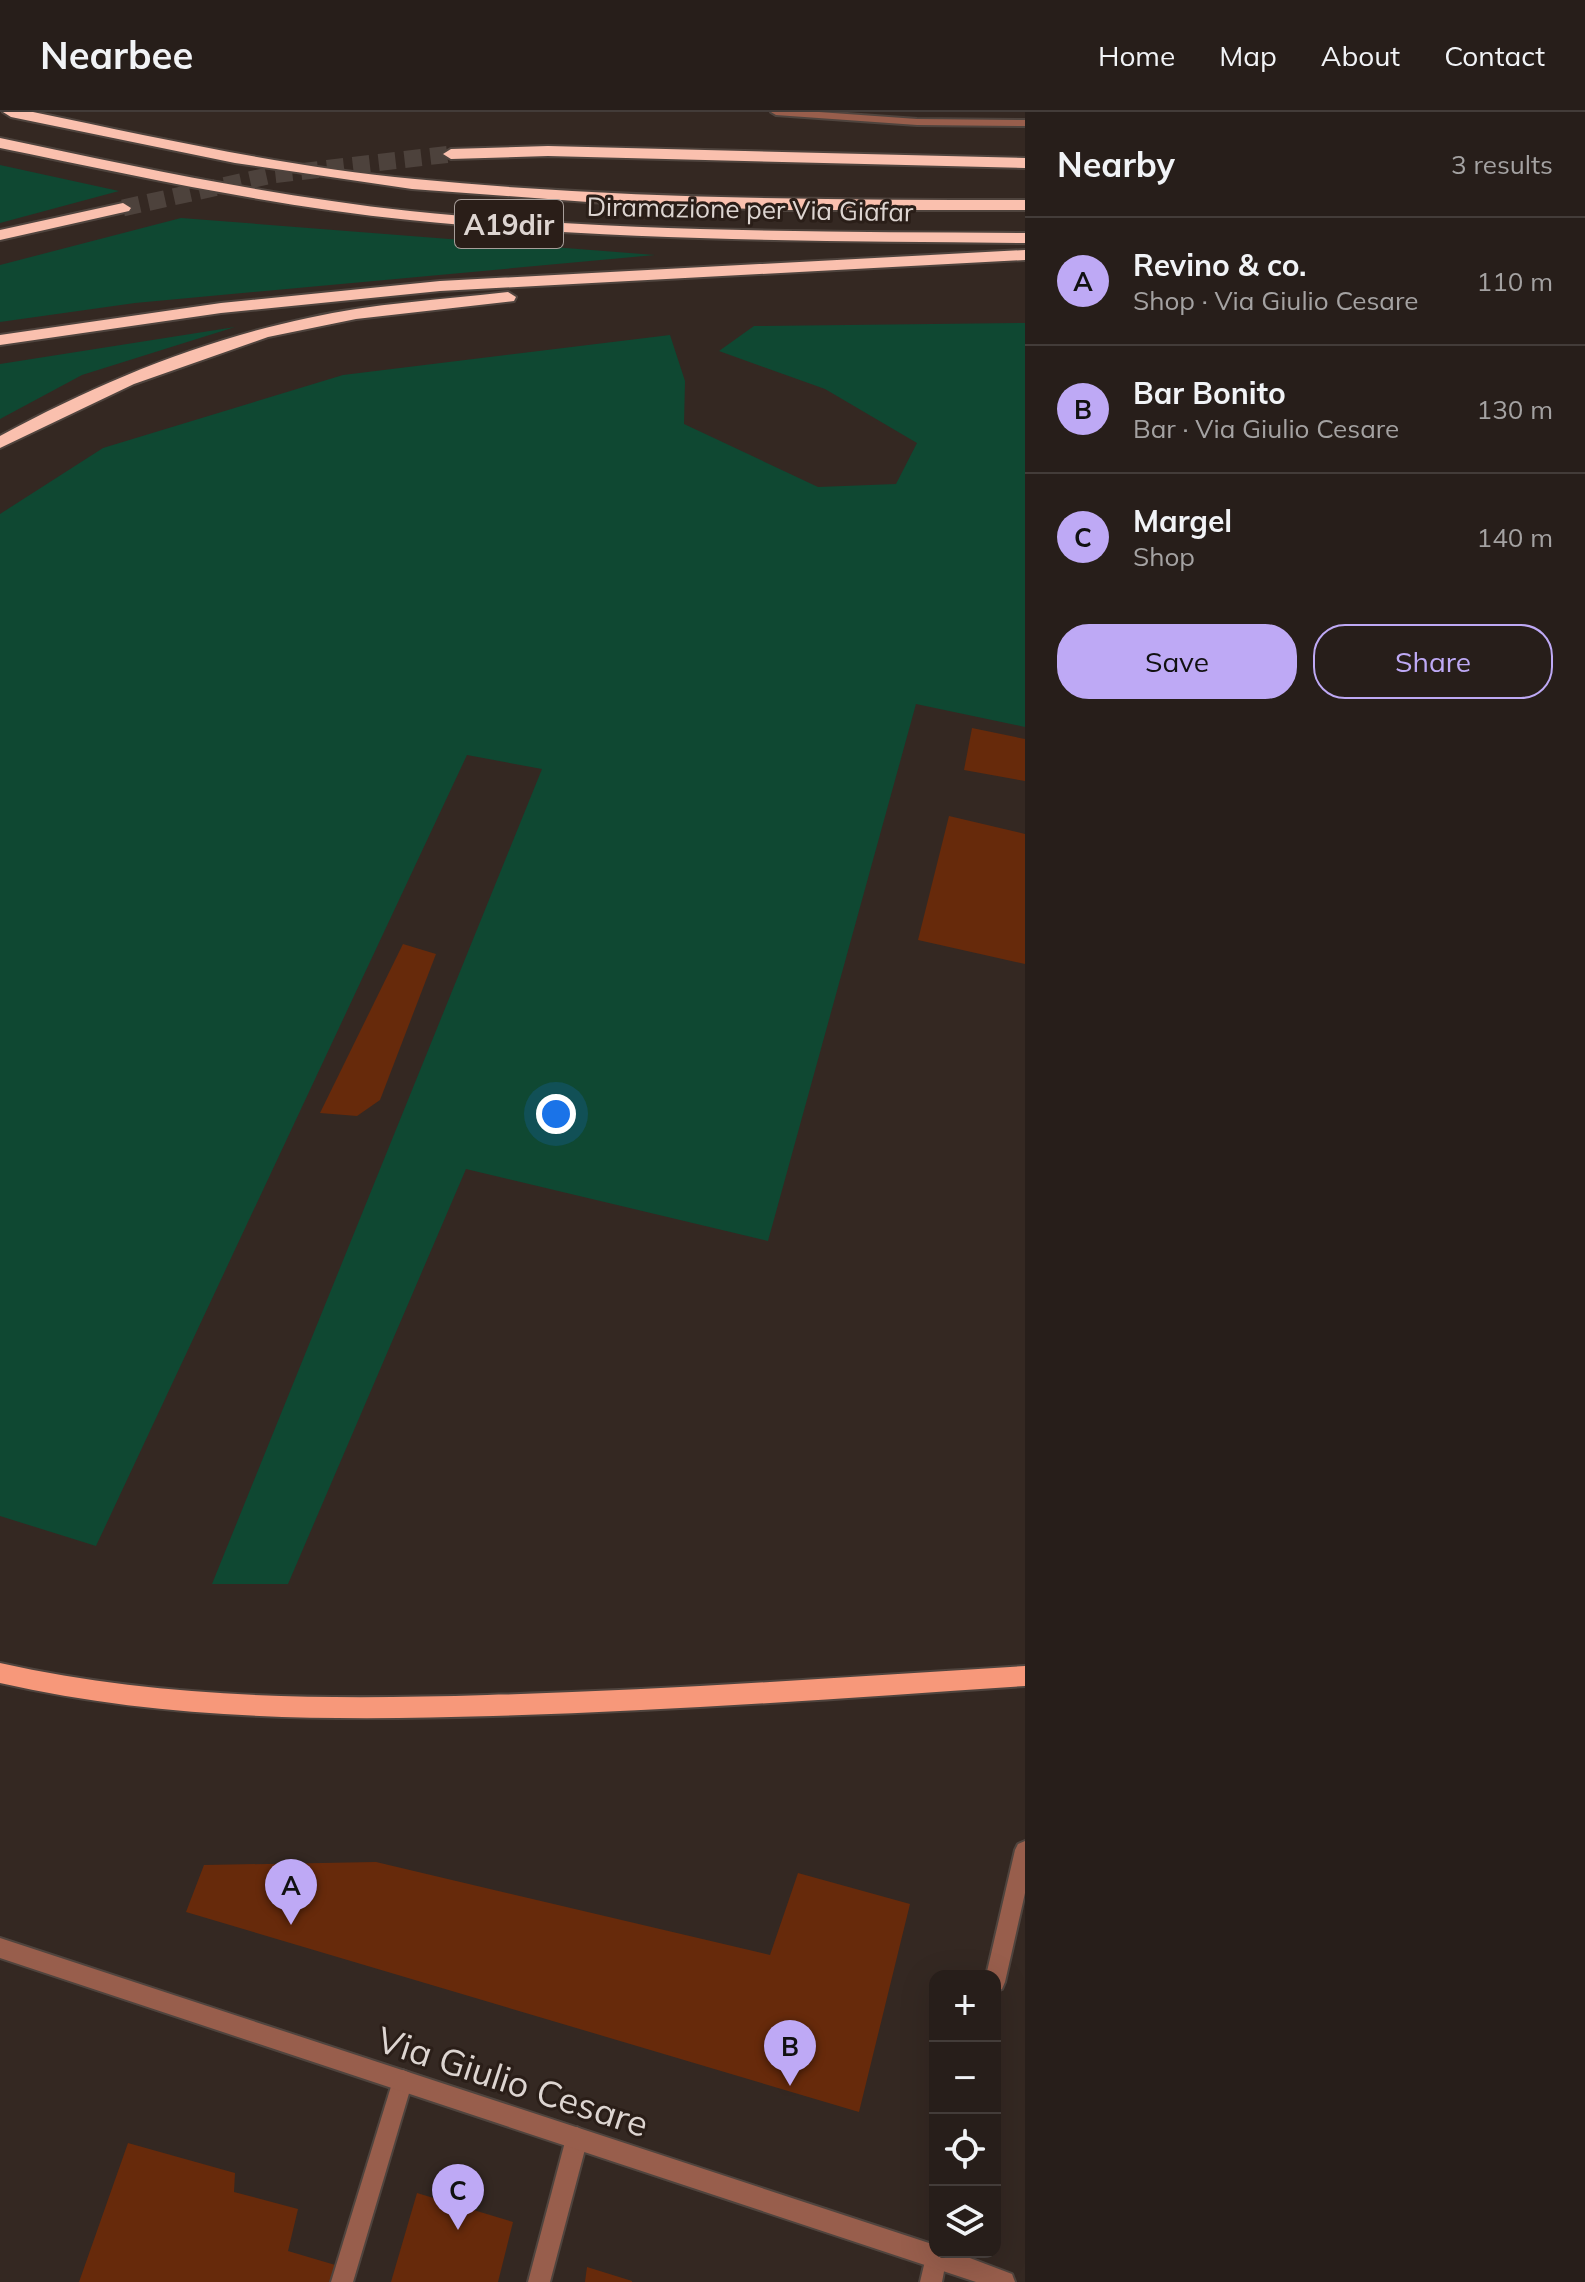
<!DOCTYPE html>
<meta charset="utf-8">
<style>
:root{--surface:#271e1a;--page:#332b27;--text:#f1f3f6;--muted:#a4a2a2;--line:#433c39;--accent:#bea9f5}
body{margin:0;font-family:Mulish,sans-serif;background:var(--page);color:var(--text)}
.controls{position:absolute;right:24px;bottom:24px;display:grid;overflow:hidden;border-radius:16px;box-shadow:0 8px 32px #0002}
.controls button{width:72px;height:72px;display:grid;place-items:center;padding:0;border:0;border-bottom:2px solid var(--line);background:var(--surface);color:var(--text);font:40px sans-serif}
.you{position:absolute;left:556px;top:1002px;width:28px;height:28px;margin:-20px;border:6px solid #fff;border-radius:50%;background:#1a73e8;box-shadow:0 0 0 12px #1a73e833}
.badge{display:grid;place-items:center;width:52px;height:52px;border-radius:50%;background:var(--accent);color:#111;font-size:26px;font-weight:700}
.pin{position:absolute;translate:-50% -66px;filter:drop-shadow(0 2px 4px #0008)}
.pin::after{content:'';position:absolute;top:42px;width:28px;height:24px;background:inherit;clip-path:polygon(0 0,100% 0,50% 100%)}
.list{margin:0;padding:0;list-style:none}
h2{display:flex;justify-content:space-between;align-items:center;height:104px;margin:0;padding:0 32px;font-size:34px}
h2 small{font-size:26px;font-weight:400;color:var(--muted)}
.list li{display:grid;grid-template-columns:52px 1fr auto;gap:24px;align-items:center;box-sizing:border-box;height:128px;padding:0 32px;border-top:2px solid var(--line)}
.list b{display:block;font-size:30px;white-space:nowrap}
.list p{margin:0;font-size:26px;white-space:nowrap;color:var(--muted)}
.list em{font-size:26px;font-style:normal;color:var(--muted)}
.actions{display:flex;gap:16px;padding:24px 32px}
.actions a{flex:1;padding:18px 0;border:2px solid var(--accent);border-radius:32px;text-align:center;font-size:28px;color:var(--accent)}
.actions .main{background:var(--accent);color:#111}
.icon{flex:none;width:44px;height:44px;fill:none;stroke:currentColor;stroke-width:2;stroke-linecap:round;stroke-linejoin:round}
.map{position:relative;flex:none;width:1025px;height:2170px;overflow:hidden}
header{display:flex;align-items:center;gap:48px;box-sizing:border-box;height:112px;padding:0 40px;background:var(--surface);border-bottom:2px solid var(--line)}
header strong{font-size:38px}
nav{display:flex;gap:44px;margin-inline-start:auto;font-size:28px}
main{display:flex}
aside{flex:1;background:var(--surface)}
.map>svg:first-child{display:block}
.green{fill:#0f4832}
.building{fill:#672a0b}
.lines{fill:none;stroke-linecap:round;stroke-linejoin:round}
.motorway-tunnel{stroke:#4d423c;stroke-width:17;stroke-dasharray:17 9;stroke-linecap:butt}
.minor-casing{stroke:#4f443e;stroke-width:4}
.tertiary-casing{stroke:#4f443e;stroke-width:4}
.primary-casing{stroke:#4f443e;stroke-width:4}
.motorway-casing{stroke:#4f443e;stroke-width:4}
.minor{fill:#985e4c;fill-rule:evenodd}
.tertiary{fill:#985e4c;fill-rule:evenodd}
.primary{fill:#f7987a;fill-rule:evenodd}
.motorway{fill:#fac0ae;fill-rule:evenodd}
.labels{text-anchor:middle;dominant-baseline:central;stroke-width:6;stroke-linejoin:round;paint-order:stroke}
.far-street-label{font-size:26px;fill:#ddd5d1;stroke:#2a1e18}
.shield{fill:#2a1e18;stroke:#a79e9a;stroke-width:2}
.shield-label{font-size:28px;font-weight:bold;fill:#ddd5d1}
.near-street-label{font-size:36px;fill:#ddd5d1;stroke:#2a1e18}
</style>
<header>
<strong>Nearbee</strong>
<nav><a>Home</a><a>Map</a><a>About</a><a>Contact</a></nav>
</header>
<main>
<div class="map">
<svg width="1025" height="2170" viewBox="0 0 1025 2170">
<rect width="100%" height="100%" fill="#342822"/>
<!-- green -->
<g class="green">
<path d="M 0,53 L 119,79 L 0,111 Z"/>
<path d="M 181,106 L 655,143 L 135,191 L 0,210 L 0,153 Z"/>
<path d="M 1025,211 L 1025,615 L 916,592 L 768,1129 L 466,1057 L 288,1472 L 212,1472 L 542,657 L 467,643 L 96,1434 L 0,1404 L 0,402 L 103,336 L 343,263 L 670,223 L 685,269 L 684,312 L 818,375 L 896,372 L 917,331 L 825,277 L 719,239 L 754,214 Z"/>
<path d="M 235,215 L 82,263 L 0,307 L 0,252 Z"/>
</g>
<!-- building -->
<g class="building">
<path d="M 972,616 L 1025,627 L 1025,669 L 964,658 Z"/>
<path d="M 949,704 L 1025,722 L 1025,852 L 918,828 Z"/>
<path d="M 403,832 L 436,842 L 380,988 L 357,1004 L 320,1001 Z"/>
<path d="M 376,1750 L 770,1843 L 798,1761 L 910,1792 L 859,2000 L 186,1800 L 204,1753 Z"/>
<path d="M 128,2031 L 235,2061 L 234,2080 L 298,2097 L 288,2139 L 342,2155 L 338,2170 L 79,2170 Z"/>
<path d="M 417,2081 L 513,2110 L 498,2170 L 391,2170 Z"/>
<path d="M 587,2155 L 632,2169 L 632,2170 L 585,2170 Z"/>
</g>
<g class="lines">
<!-- motorway-tunnel -->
<path class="motorway-tunnel" d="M 123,96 L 272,63 L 451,42"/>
<defs>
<g id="minor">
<path d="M 771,0 L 819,0 L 917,7 L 1025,8 L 1025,14 L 917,13 L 776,3 Z"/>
<path d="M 403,1958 L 410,1961 L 413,1968 L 353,2170 L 331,2170 L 393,1968 L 396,1961 Z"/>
<path d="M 577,2015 L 584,2019 L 588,2026 L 550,2170 L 528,2170 L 566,2026 L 570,2019 Z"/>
<path d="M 935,2134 L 935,2140 L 945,2140 L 947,2144 L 942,2170 L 920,2170 L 928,2136 Z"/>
</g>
<g id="tertiary">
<path d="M 1025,1729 L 1025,1781 L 1005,1870 L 1002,1877 L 995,1880 L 995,1864 L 986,1864 L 1015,1738 L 1018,1732 Z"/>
<path d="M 0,1826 L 935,2133 L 935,2140 L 954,2140 L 1012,2162 L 1015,2170 L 976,2170 L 0,1846 Z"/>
</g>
<path id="primary" d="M 0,1551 C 161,1587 323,1588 487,1583 C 667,1578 846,1565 1025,1554 L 1025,1574 C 848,1586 671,1599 493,1604 C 327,1609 163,1608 0,1571 Z"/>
<g id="motorway">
<path d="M 3,0 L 33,0 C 159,26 286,55 415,67 C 618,87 821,88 1025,88 L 1025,98 L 778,98 L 588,90 L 412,77 L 235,51 L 11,5 Z"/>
<path d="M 0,26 C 136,55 272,84 410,99 C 614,120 820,120 1025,121 L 1025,131 C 820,129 614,129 410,108 C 272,94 136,64 0,36 Z"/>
<path d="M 548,34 L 1025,46 L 1025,56 L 548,44 L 451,47 L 443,42 L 451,37 Z"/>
<path d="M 123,91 L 131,96 L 129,99 L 0,128 L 0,118 Z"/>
<path d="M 1025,138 L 1025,148 L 440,179 L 221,201 L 0,233 L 0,223 L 221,191 L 440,169 Z"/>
<path d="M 508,180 L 516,185 L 514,189 L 356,207 L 268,225 L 134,272 L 0,336 L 0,324 C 98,271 199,229 308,206 C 373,191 441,188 508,180 Z"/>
</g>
</defs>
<!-- minor casing -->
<use href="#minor" class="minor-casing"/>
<!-- tertiary casing -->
<use href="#tertiary" class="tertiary-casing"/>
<!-- primary casing -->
<use href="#primary" class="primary-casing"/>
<!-- motorway casing -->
<use href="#motorway" class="motorway-casing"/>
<!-- minor -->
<use href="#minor" class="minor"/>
<!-- tertiary -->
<use href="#tertiary" class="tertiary"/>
<!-- primary -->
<use href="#primary" class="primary"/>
<!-- motorway -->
<use href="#motorway" class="motorway"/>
</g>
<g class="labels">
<!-- far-street labels -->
<g class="far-street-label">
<text transform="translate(750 97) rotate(1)">Diramazione per Via Giafar</text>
</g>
<!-- shield labels -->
<rect class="shield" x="455" y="88" width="108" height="48" rx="6"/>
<g class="shield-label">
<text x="509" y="112">A19dir</text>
</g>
<!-- near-street labels -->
<g class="near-street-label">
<text transform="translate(513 1969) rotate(18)">Via Giulio Cesare</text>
</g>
</g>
</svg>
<div class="controls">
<button>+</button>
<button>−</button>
<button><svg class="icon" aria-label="locate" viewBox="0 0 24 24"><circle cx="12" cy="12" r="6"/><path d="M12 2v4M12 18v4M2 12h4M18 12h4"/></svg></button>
<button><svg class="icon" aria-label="layers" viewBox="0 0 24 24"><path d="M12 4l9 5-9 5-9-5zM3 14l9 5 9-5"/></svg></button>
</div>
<div class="you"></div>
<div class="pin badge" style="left:291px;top:1813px">A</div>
<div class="pin badge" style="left:790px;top:1974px">B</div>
<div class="pin badge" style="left:458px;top:2118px">C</div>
</div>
<aside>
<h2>Nearby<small>3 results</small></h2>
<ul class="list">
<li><span class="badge">A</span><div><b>Revino &amp; co.</b><p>Shop · Via Giulio Cesare</p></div><em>110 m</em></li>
<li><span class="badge">B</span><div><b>Bar Bonito</b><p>Bar · Via Giulio Cesare</p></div><em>130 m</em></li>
<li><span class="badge">C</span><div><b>Margel</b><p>Shop</p></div><em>140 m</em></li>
</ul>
<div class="actions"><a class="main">Save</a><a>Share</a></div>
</aside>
</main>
